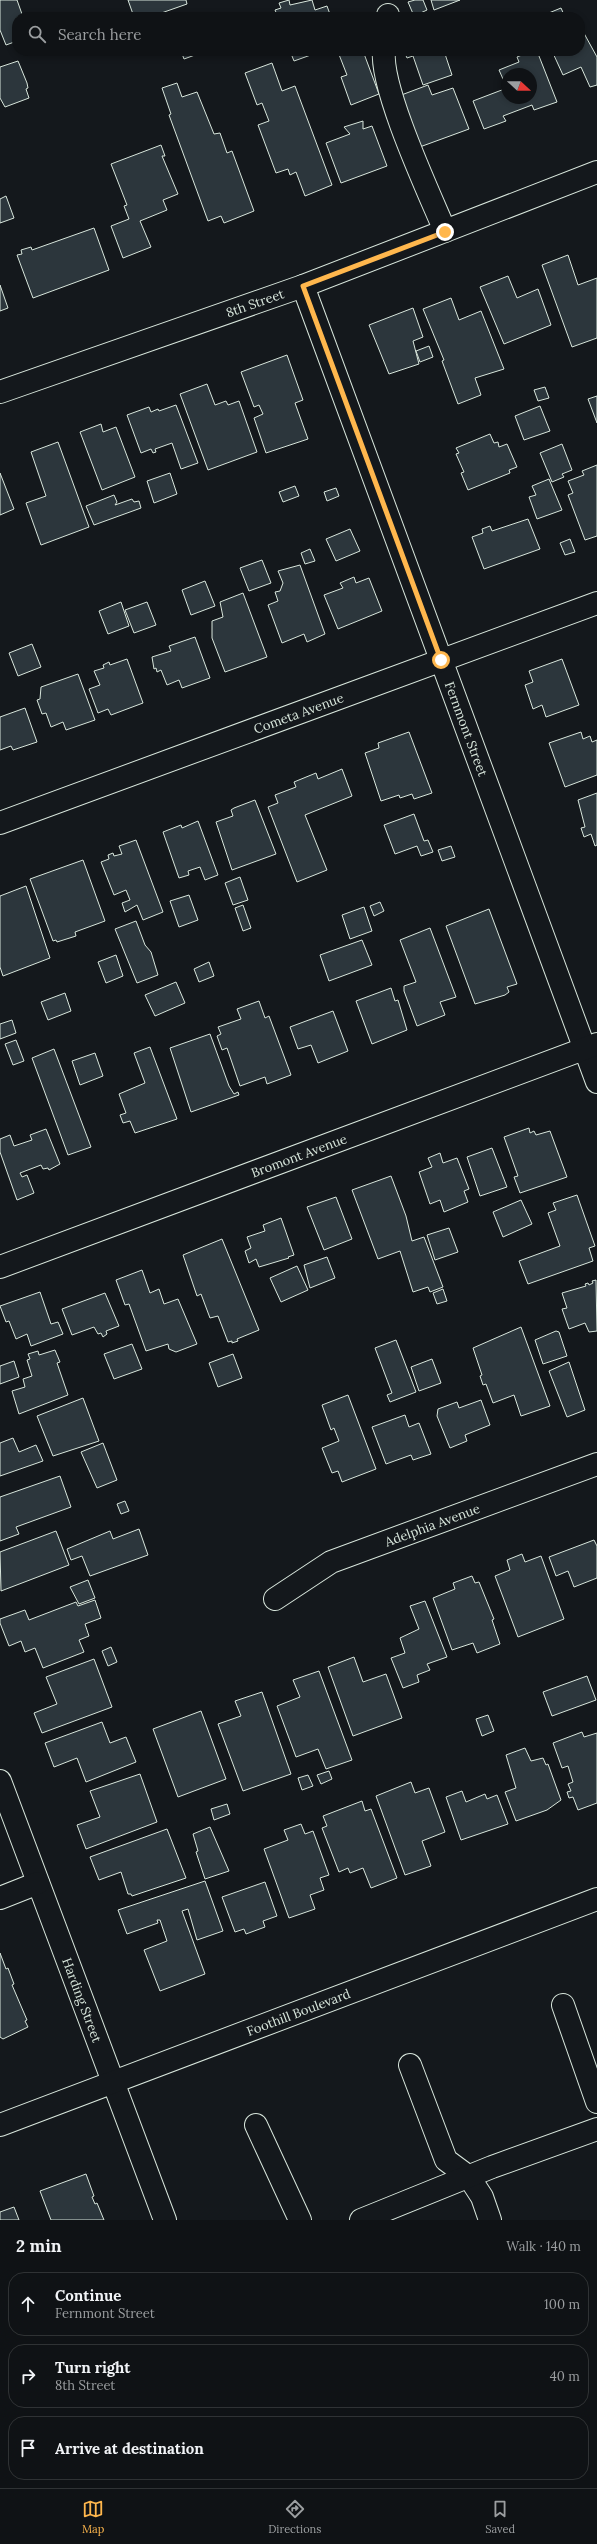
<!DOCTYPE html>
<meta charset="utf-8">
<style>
:root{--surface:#0f1215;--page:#181b1e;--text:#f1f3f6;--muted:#9b9ea0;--line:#2f3234;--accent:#ffb74d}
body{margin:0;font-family:Lora,serif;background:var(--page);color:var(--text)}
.compass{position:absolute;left:501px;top:68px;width:36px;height:36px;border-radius:50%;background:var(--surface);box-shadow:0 2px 6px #0003;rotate:111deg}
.stop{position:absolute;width:12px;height:12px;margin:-9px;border:3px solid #ffb74d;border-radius:50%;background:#fff}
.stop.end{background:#ffb74d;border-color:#fff;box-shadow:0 1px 4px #0008}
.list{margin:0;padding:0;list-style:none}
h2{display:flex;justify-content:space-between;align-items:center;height:52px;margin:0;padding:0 16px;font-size:17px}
h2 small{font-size:13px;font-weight:400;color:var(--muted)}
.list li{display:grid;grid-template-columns:26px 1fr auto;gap:12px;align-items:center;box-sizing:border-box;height:64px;margin:0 8px 8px;padding:0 8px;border:1px solid var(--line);border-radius:16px}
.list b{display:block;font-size:15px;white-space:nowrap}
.list p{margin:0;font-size:13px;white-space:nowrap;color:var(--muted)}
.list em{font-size:13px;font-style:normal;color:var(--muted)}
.icon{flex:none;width:22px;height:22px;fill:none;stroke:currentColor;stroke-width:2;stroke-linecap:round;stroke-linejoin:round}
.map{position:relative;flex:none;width:597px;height:2220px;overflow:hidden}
.search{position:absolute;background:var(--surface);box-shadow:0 2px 6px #0003;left:12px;right:12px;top:12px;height:44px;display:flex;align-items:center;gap:10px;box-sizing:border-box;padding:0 14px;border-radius:16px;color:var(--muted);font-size:15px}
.sheet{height:268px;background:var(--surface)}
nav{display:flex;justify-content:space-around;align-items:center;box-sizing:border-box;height:56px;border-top:1px solid var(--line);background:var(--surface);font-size:11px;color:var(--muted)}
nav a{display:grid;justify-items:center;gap:2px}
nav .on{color:var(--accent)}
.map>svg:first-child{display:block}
.building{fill:#2c363c;stroke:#d8e6dc;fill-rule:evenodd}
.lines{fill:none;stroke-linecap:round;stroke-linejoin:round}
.minor-casing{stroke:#d8e6dc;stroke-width:24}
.major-casing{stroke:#d8e6dc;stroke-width:24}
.minor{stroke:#14181c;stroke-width:22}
.major{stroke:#14181c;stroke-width:22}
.route{stroke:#ffb74d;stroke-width:5}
.labels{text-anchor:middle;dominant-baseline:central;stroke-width:3;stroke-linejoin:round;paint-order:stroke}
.street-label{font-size:13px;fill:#d8e6dc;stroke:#14181c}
</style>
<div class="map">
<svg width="597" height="2220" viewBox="0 0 597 2220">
<rect width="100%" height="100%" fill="#14181c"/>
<!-- building -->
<g class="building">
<path d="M 0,0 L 17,0 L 23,17 L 17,17 L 17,41 L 6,45 L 0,30 Z"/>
<path d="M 128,0 L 186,0 L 187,4 L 150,17 L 134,17 Z"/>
<path d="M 289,0 L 290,5 L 312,0 L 315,10 L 327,6 L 331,17 L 278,17 L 275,10 L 281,8 L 279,3 Z"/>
<path d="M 415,0 L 423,0 L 427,10 L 414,16 L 408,2 Z"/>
<path d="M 431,0 L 460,0 L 434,10 Z"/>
<path d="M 561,8 L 565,17 L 539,17 Z"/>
<path d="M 580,26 L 597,57 L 597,85 L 590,87 L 581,67 L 563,75 L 552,51 L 580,51 Z"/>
<path d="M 181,51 L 206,51 L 184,59 Z"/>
<path d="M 290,51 L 322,51 L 294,61 Z"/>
<path d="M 342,51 L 363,51 L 379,94 L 351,105 L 341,77 L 347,75 L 338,52 Z"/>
<path d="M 404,51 L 444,51 L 452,75 L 423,85 L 413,56 L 407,58 Z"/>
<path d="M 532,51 L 537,51 L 557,102 L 534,110 L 532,105 L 503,116 L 506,121 L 484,129 L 473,101 L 507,88 L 499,70 L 519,62 L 517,57 ZM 507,74 L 531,74 L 531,98 L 507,98 Z"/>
<path d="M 18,61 L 27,83 L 28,88 L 26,89 L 29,98 L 5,107 L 0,98 L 0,67 Z"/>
<path d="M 272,63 L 282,91 L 295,86 L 332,185 L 305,196 L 296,172 L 290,175 L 288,169 L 276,173 L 258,125 L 269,121 L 262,103 L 257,105 L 245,73 Z"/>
<path d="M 177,83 L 182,97 L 197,92 L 214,134 L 220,133 L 227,153 L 232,151 L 254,211 L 224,223 L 221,216 L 208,221 L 169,115 L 171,114 L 162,88 Z"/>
<path d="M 428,85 L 432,95 L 453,88 L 469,129 L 417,148 L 396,97 Z"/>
<path d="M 363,121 L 363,129 L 372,126 L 387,166 L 341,183 L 326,143 L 350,134 L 344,127 Z"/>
<path d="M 161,145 L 165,156 L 162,156 L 178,194 L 163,200 L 167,210 L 140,221 L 151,247 L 123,258 L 111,226 L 129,219 L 124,206 L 127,205 L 111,164 Z"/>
<path d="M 6,196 L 14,218 L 0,223 L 0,199 Z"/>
<path d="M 94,228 L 109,270 L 33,298 L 17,255 L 22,254 L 21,250 L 31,247 L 32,250 Z"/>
<path d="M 568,255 L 578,285 L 597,278 L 597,338 L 572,347 L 542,265 Z"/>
<path d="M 508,276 L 517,298 L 538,289 L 551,325 L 504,344 L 480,287 Z"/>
<path d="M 0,285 L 8,308 L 0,311 Z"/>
<path d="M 451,298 L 459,320 L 481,311 L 504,369 L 475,378 L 481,395 L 458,404 L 442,361 L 444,360 L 423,309 Z"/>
<path d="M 413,308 L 423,337 L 413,341 L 419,364 L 389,374 L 369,325 Z"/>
<path d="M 429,346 L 433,357 L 420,362 L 416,351 Z"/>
<path d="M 287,355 L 303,400 L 295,403 L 308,439 L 266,453 L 254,418 L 263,414 L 259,405 L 254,407 L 241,372 Z"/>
<path d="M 207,384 L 215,405 L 226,401 L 228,405 L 239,401 L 257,452 L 208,470 L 180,394 Z"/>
<path d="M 545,387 L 549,398 L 538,401 L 534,390 Z"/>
<path d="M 597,396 L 597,423 L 588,399 Z"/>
<path d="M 176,405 L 198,463 L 181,469 L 172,443 L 155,449 L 156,452 L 153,453 L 151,449 L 141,453 L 127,415 L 149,407 L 151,412 L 158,409 L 159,411 Z"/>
<path d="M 540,406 L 550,431 L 524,440 L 515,416 Z"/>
<path d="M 101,424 L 103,432 L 116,427 L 135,477 L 102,490 L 80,432 Z"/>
<path d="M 490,434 L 494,443 L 498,442 L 499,447 L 507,444 L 517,467 L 509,470 L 510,473 L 468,490 L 461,473 L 464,472 L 456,454 L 459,453 L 456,448 Z"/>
<path d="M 58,442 L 89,527 L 41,545 L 26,503 L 46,496 L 31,452 Z"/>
<path d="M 562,444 L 572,470 L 562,474 L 564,477 L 552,482 L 540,453 Z"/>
<path d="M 597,465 L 597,536 L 585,540 L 568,495 L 573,493 L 568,481 L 584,475 L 582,471 Z"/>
<path d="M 0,473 L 14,509 L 0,515 Z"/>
<path d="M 170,473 L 177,494 L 154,503 L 147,481 Z"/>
<path d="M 549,479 L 562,510 L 537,519 L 529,497 L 536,495 L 532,486 Z"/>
<path d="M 295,486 L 299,496 L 283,502 L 279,492 Z"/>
<path d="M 336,488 L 339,496 L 327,501 L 324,492 Z"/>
<path d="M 114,495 L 117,502 L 115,505 L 132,499 L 134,502 L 139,501 L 141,508 L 94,525 L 86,506 Z"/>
<path d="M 528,519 L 540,549 L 484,569 L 472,537 L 483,533 L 482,529 L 490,526 L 492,531 Z"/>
<path d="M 350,529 L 360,551 L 336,561 L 326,539 Z"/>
<path d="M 570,539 L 575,552 L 565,555 L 560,543 Z"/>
<path d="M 310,549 L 315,561 L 305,564 L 301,553 Z"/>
<path d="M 262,560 L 271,583 L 249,591 L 240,568 Z"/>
<path d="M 300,565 L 325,634 L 307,642 L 304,634 L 282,643 L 268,605 L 278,601 L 275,592 L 280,591 L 283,583 L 278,571 Z"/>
<path d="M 354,577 L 356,583 L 369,578 L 382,611 L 338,629 L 324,595 L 343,588 L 340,583 Z"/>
<path d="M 205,581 L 215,606 L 191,615 L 182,590 Z"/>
<path d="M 243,593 L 267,657 L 225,672 L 212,638 L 212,621 L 223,617 L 220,602 Z"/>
<path d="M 121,602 L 129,626 L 108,634 L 99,611 Z"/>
<path d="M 147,602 L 156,625 L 134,633 L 125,610 Z"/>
<path d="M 195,637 L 210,678 L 182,688 L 179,680 L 167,685 L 161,670 L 157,672 L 156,668 L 154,669 L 152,657 L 171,651 L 169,646 Z"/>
<path d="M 32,644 L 41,667 L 18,676 L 9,653 Z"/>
<path d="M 127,659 L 143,703 L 111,715 L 108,709 L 98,713 L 89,689 L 100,685 L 94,671 L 104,668 L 103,665 L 109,662 L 110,665 Z"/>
<path d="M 562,659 L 579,705 L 546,717 L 542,705 L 533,709 L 525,685 L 533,682 L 529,671 Z"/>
<path d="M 78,674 L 95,720 L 66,730 L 63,722 L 51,727 L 46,713 L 42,714 L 37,700 L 40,699 L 41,687 Z"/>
<path d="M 25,708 L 37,742 L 13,750 L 11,746 L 0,750 L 0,717 Z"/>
<path d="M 409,732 L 432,793 L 414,799 L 412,794 L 400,798 L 399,795 L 381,801 L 365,753 L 379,748 L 378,743 Z"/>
<path d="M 581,732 L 583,739 L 590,736 L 592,742 L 597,740 L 597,775 L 565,787 L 549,743 Z"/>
<path d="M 342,769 L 352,796 L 305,815 L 327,870 L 297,882 L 268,807 L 278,803 L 275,795 L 296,787 L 294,782 L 316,773 L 318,779 Z"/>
<path d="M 597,793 L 597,845 L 595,846 L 591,834 L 584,837 L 581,828 L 585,827 L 578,800 Z"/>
<path d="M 255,800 L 276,854 L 232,870 L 216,822 L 233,816 L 231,810 L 234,808 Z"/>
<path d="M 414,814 L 424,841 L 428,840 L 433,852 L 421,856 L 417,846 L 395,854 L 384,825 Z"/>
<path d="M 198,821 L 218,875 L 205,880 L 200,867 L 188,871 L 189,875 L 179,878 L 163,832 L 181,825 L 182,828 Z"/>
<path d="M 136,840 L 163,912 L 143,920 L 137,905 L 125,912 L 122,903 L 130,900 L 126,890 L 114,895 L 101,862 L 109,859 L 108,855 L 113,853 L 114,856 L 122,854 L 119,846 Z"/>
<path d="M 451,846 L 455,857 L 442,861 L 438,850 Z"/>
<path d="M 83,860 L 105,921 L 75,932 L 76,936 L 57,942 L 56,940 L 53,941 L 30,879 Z"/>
<path d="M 240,877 L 248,900 L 233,905 L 225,883 Z"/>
<path d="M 26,886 L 50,958 L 3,976 L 0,967 L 0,896 Z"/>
<path d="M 189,895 L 198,920 L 179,927 L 170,901 Z"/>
<path d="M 380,902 L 384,911 L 374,916 L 370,906 Z"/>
<path d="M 243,905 L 251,928 L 243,931 L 235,908 Z"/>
<path d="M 364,907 L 372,931 L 350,939 L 342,915 Z"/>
<path d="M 489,909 L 517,984 L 507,987 L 509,992 L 505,995 L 475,1004 L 446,926 Z"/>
<path d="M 136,921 L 145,945 L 151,952 L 158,975 L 137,983 L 115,929 Z"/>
<path d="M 430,928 L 456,997 L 440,1002 L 445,1015 L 417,1026 L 404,991 L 404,986 L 416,982 L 400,940 Z"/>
<path d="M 362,940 L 372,965 L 329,981 L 320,955 Z"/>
<path d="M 116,955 L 123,976 L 106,983 L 98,962 Z"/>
<path d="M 209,962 L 214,976 L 199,982 L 194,969 Z"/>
<path d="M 176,982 L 185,1003 L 155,1016 L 145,995 Z"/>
<path d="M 391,988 L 395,1001 L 398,1000 L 407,1030 L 372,1044 L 356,1001 Z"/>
<path d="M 65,993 L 71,1011 L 48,1020 L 41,1002 Z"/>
<path d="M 259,1001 L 265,1018 L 269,1016 L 291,1075 L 267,1084 L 265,1077 L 240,1086 L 227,1048 L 222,1050 L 217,1036 L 221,1034 L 218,1027 L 241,1019 L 237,1009 Z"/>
<path d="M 333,1011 L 348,1051 L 318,1063 L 311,1045 L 298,1049 L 290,1027 Z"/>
<path d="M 12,1020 L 16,1033 L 0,1039 L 0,1024 Z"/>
<path d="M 210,1034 L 229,1086 L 234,1094 L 238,1092 L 239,1095 L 191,1112 L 170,1048 Z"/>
<path d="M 16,1040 L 24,1061 L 13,1065 L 5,1044 Z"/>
<path d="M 150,1047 L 177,1119 L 135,1133 L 130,1121 L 123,1123 L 120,1115 L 126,1113 L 119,1094 L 145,1083 L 134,1053 Z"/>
<path d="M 54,1049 L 91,1147 L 68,1155 L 32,1058 Z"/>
<path d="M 95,1053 L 103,1076 L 80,1085 L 72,1061 Z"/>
<path d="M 529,1128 L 530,1133 L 534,1131 L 536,1135 L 550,1131 L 567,1177 L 520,1193 L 514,1177 L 518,1176 L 504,1137 Z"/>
<path d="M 46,1129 L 60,1164 L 49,1170 L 48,1168 L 43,1169 L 41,1165 L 20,1173 L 22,1177 L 27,1175 L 34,1193 L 17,1200 L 0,1152 L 0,1139 L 10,1135 L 14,1146 L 32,1140 L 30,1135 Z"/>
<path d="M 492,1148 L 507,1187 L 480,1196 L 467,1157 Z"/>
<path d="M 440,1153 L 443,1163 L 457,1158 L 469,1189 L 464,1191 L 468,1202 L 444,1212 L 440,1200 L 430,1204 L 419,1172 L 432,1167 L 428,1158 Z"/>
<path d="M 391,1176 L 406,1216 L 412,1241 L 424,1237 L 443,1287 L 430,1292 L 428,1287 L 413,1292 L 400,1251 L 378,1259 L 352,1190 Z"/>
<path d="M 577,1195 L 595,1246 L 589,1248 L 593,1261 L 528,1284 L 519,1261 L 560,1246 L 548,1213 L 556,1210 L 553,1203 Z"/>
<path d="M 336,1197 L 352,1239 L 324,1250 L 307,1207 Z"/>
<path d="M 521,1200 L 532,1224 L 503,1237 L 493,1212 Z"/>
<path d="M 281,1218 L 294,1255 L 288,1257 L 289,1258 L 259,1267 L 256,1259 L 249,1263 L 245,1251 L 251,1248 L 247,1237 L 265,1231 L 263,1225 Z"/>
<path d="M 449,1228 L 458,1252 L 435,1260 L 427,1235 Z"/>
<path d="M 222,1239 L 259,1330 L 237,1339 L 238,1341 L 232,1343 L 232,1341 L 228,1342 L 218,1316 L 210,1318 L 201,1294 L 197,1296 L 183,1255 Z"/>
<path d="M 327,1257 L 335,1278 L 310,1288 L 304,1265 Z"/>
<path d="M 297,1266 L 308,1290 L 281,1302 L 270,1278 Z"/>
<path d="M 142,1270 L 150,1293 L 159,1289 L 164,1304 L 178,1299 L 197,1344 L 176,1352 L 169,1349 L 168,1344 L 146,1351 L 129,1304 L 125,1305 L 116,1280 Z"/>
<path d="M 596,1280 L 597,1331 L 589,1332 L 585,1323 L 569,1329 L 562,1309 L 567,1308 L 562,1293 L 586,1286 L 585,1284 L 588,1283 L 589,1285 L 593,1283 L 592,1281 Z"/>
<path d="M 443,1289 L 447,1301 L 437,1304 L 433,1293 Z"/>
<path d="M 40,1292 L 51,1324 L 58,1322 L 63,1334 L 31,1346 L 27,1334 L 16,1339 L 9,1321 L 6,1322 L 0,1306 Z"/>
<path d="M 105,1293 L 119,1326 L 106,1331 L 107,1334 L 103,1337 L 101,1333 L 98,1334 L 94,1327 L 72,1335 L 62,1309 Z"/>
<path d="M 521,1327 L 550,1406 L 521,1416 L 514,1395 L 493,1403 L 486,1384 L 483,1385 L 480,1376 L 482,1375 L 473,1348 Z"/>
<path d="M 556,1331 L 559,1332 L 567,1356 L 543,1364 L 535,1340 Z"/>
<path d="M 396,1340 L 416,1392 L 390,1402 L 387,1395 L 392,1393 L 375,1348 Z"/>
<path d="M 132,1344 L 142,1369 L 114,1379 L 104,1354 Z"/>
<path d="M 55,1350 L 60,1362 L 57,1363 L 68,1395 L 19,1414 L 12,1391 L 25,1387 L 23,1379 L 32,1376 L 27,1360 L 30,1359 L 28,1354 L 38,1351 L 39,1355 Z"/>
<path d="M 233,1354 L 242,1378 L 218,1387 L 209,1363 Z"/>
<path d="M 432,1359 L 441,1383 L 419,1391 L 411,1367 Z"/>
<path d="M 14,1361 L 19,1377 L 0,1384 L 0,1366 Z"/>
<path d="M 569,1362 L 585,1410 L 567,1417 L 549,1371 Z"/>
<path d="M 348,1395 L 376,1469 L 342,1482 L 338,1471 L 332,1473 L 322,1448 L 339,1441 L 334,1428 L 331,1430 L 322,1405 Z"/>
<path d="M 83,1398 L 99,1441 L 53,1456 L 37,1416 Z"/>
<path d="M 481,1400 L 490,1425 L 465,1435 L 467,1441 L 450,1448 L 437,1416 L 438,1409 L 457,1402 L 459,1408 Z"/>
<path d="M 405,1415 L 409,1427 L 419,1423 L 431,1454 L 413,1460 L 411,1455 L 386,1464 L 372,1427 Z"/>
<path d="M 13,1438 L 19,1452 L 36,1445 L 43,1461 L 0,1476 L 0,1443 Z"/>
<path d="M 103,1443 L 117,1480 L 97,1488 L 81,1452 Z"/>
<path d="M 60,1476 L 71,1507 L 16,1527 L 19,1534 L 0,1541 L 0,1497 Z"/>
<path d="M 125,1501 L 129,1511 L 121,1514 L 117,1504 Z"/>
<path d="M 139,1529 L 148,1555 L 90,1576 L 82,1556 L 71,1560 L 67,1549 L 110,1531 L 113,1539 Z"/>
<path d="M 56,1531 L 69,1565 L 1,1591 L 0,1552 Z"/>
<path d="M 594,1540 L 597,1546 L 597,1578 L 574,1587 L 568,1571 L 556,1576 L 549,1557 Z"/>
<path d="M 522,1554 L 525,1562 L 541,1556 L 564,1619 L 518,1637 L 495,1576 L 510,1570 L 507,1560 Z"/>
<path d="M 472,1576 L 475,1583 L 479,1582 L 494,1619 L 492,1620 L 500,1644 L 477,1653 L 473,1643 L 452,1650 L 433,1598 L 455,1589 L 453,1583 Z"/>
<path d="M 88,1580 L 95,1598 L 79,1604 L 70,1587 Z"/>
<path d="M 95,1600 L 101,1618 L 85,1624 L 89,1636 L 79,1640 L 84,1652 L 43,1668 L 35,1648 L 25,1652 L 21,1641 L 9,1646 L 0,1623 L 0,1619 L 25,1610 L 29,1620 L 76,1602 L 78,1606 Z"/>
<path d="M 425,1601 L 447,1657 L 427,1664 L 430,1670 L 417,1675 L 419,1682 L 403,1688 L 391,1658 L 405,1653 L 400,1638 L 419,1629 L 410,1606 Z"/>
<path d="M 111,1647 L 117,1662 L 108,1666 L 102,1651 Z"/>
<path d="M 354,1657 L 363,1682 L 386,1674 L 402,1718 L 353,1736 L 328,1667 Z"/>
<path d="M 94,1659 L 112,1707 L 42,1733 L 34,1713 L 57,1704 L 46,1677 Z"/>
<path d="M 319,1671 L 352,1760 L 326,1769 L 318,1749 L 296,1757 L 277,1706 L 300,1697 L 293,1680 Z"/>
<path d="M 587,1676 L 596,1700 L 552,1716 L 543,1692 Z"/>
<path d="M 262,1692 L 291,1774 L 243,1791 L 218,1724 L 241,1716 L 235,1701 Z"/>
<path d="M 201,1711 L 226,1779 L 178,1797 L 153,1729 Z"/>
<path d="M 488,1715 L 494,1731 L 482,1736 L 476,1719 Z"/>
<path d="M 102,1722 L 110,1743 L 126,1737 L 136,1762 L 86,1782 L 77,1758 L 54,1767 L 45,1743 Z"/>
<path d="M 582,1732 L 584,1737 L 597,1733 L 597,1803 L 578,1810 L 573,1797 L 569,1798 L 567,1792 L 571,1791 L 568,1784 L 573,1782 L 568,1766 L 562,1768 L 553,1743 Z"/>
<path d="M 525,1748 L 531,1761 L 543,1758 L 546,1765 L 548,1764 L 561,1800 L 547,1810 L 516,1821 L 505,1792 L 516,1788 L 506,1755 Z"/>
<path d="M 329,1771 L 332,1779 L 321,1784 L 317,1775 Z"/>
<path d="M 140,1774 L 157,1822 L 86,1849 L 77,1825 L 100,1817 L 90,1791 Z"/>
<path d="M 308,1775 L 313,1786 L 302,1790 L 298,1778 Z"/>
<path d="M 411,1782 L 415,1793 L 429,1788 L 445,1832 L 422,1841 L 431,1866 L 405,1875 L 376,1796 Z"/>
<path d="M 462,1791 L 466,1802 L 485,1794 L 487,1799 L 497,1795 L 508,1824 L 461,1840 L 446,1797 Z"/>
<path d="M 362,1801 L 365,1811 L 371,1809 L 397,1878 L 371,1888 L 363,1868 L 350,1873 L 348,1868 L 339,1872 L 322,1828 L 327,1826 L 323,1816 Z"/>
<path d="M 227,1804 L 230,1814 L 214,1820 L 211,1809 Z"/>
<path d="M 301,1824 L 305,1834 L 313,1831 L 329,1875 L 320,1878 L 324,1890 L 310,1895 L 315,1909 L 289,1918 L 264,1849 L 288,1840 L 284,1830 Z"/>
<path d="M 210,1827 L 229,1871 L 205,1879 L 196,1852 L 198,1851 L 193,1834 Z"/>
<path d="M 167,1829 L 186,1878 L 132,1896 L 131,1894 L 128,1894 L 121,1872 L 99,1880 L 90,1857 Z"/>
<path d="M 205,1881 L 223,1931 L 197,1940 L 188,1909 L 182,1911 L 205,1974 L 160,1991 L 144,1950 L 167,1941 L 160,1920 L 157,1920 L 158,1923 L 127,1934 L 118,1910 Z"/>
<path d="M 265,1882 L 277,1916 L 263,1921 L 265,1927 L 246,1934 L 244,1929 L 235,1932 L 222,1897 Z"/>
<path d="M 0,1953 L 6,1969 L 8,1968 L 14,1984 L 12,1985 L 27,2020 L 25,2021 L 28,2027 L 3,2039 L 0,2037 Z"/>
<path d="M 86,2174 L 94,2196 L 92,2197 L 95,2204 L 97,2203 L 104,2220 L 51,2220 L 40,2191 Z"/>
<path d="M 14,2207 L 19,2220 L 0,2220 L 0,2212 Z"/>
</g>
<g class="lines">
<defs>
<g id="minor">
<path d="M 388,17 L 388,15"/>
<path d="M 384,51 C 380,88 429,193 445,231"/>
<path id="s1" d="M 303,286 L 597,1082"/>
<path id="s2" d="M 0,392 L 303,286 L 597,172"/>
<path id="s3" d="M 0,823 L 597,603"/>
<path id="s4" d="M 0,1267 L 597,1044"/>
<path id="s5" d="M 275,1599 L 331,1562 L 597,1464"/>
<path id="s6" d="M 0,1781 L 165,2220"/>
<path d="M 0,1898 L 38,1883"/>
<path d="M 563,2005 L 597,2102"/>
<path d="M 410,2065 L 446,2160 L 469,2177 L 482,2197 L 490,2220"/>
<path d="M 256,2125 L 300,2220"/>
<path d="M 361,2220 L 492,2167 L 597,2129"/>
</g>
<g id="major">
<path id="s7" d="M 0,2125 L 597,1899"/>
</g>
</defs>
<!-- minor casing -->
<use href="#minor" class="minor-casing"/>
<!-- major casing -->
<use href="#major" class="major-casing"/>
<!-- minor -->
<use href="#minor" class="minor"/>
<!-- major -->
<use href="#major" class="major"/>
</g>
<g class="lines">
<!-- route -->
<path class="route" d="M 441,660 L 303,286 L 445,232"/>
</g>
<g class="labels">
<!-- street labels -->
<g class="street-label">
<text stroke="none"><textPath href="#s2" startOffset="270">8th Street</textPath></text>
<text stroke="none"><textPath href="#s3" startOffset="318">Cometa Avenue</textPath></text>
<text stroke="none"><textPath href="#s1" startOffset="472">Fernmont Street</textPath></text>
<text stroke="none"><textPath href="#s4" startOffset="319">Bromont Avenue</textPath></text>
<text stroke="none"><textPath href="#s5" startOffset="175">Adelphia Avenue</textPath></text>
<text stroke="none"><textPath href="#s6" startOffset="234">Harding Street</textPath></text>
<text stroke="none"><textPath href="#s7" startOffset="319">Foothill Boulevard</textPath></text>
</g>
</g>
</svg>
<svg class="compass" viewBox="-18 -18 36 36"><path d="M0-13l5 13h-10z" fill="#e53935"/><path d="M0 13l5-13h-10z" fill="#9b9ea0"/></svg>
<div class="stop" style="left:441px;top:660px"></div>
<div class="stop end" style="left:445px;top:232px"></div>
<div class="search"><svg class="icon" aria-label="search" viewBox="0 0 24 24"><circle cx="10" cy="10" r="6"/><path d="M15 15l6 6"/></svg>Search here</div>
</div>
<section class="sheet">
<h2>2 min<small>Walk · 140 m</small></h2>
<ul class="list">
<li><svg class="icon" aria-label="ahead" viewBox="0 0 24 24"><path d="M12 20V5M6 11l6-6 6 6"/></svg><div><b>Continue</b><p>Fernmont Street</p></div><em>100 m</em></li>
<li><svg class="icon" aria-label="right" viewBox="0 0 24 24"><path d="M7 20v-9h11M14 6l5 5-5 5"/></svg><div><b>Turn right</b><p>8th Street</p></div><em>40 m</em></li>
<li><svg class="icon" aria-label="arrive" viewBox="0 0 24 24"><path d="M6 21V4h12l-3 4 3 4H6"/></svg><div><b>Arrive at destination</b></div></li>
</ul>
</section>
<nav>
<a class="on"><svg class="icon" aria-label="map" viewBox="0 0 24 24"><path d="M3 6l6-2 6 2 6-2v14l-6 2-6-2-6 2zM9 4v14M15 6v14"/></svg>Map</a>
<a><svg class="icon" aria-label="directions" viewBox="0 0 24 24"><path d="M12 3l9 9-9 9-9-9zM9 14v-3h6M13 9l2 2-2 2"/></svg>Directions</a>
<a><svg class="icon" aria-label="saved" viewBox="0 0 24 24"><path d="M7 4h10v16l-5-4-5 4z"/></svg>Saved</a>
</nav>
